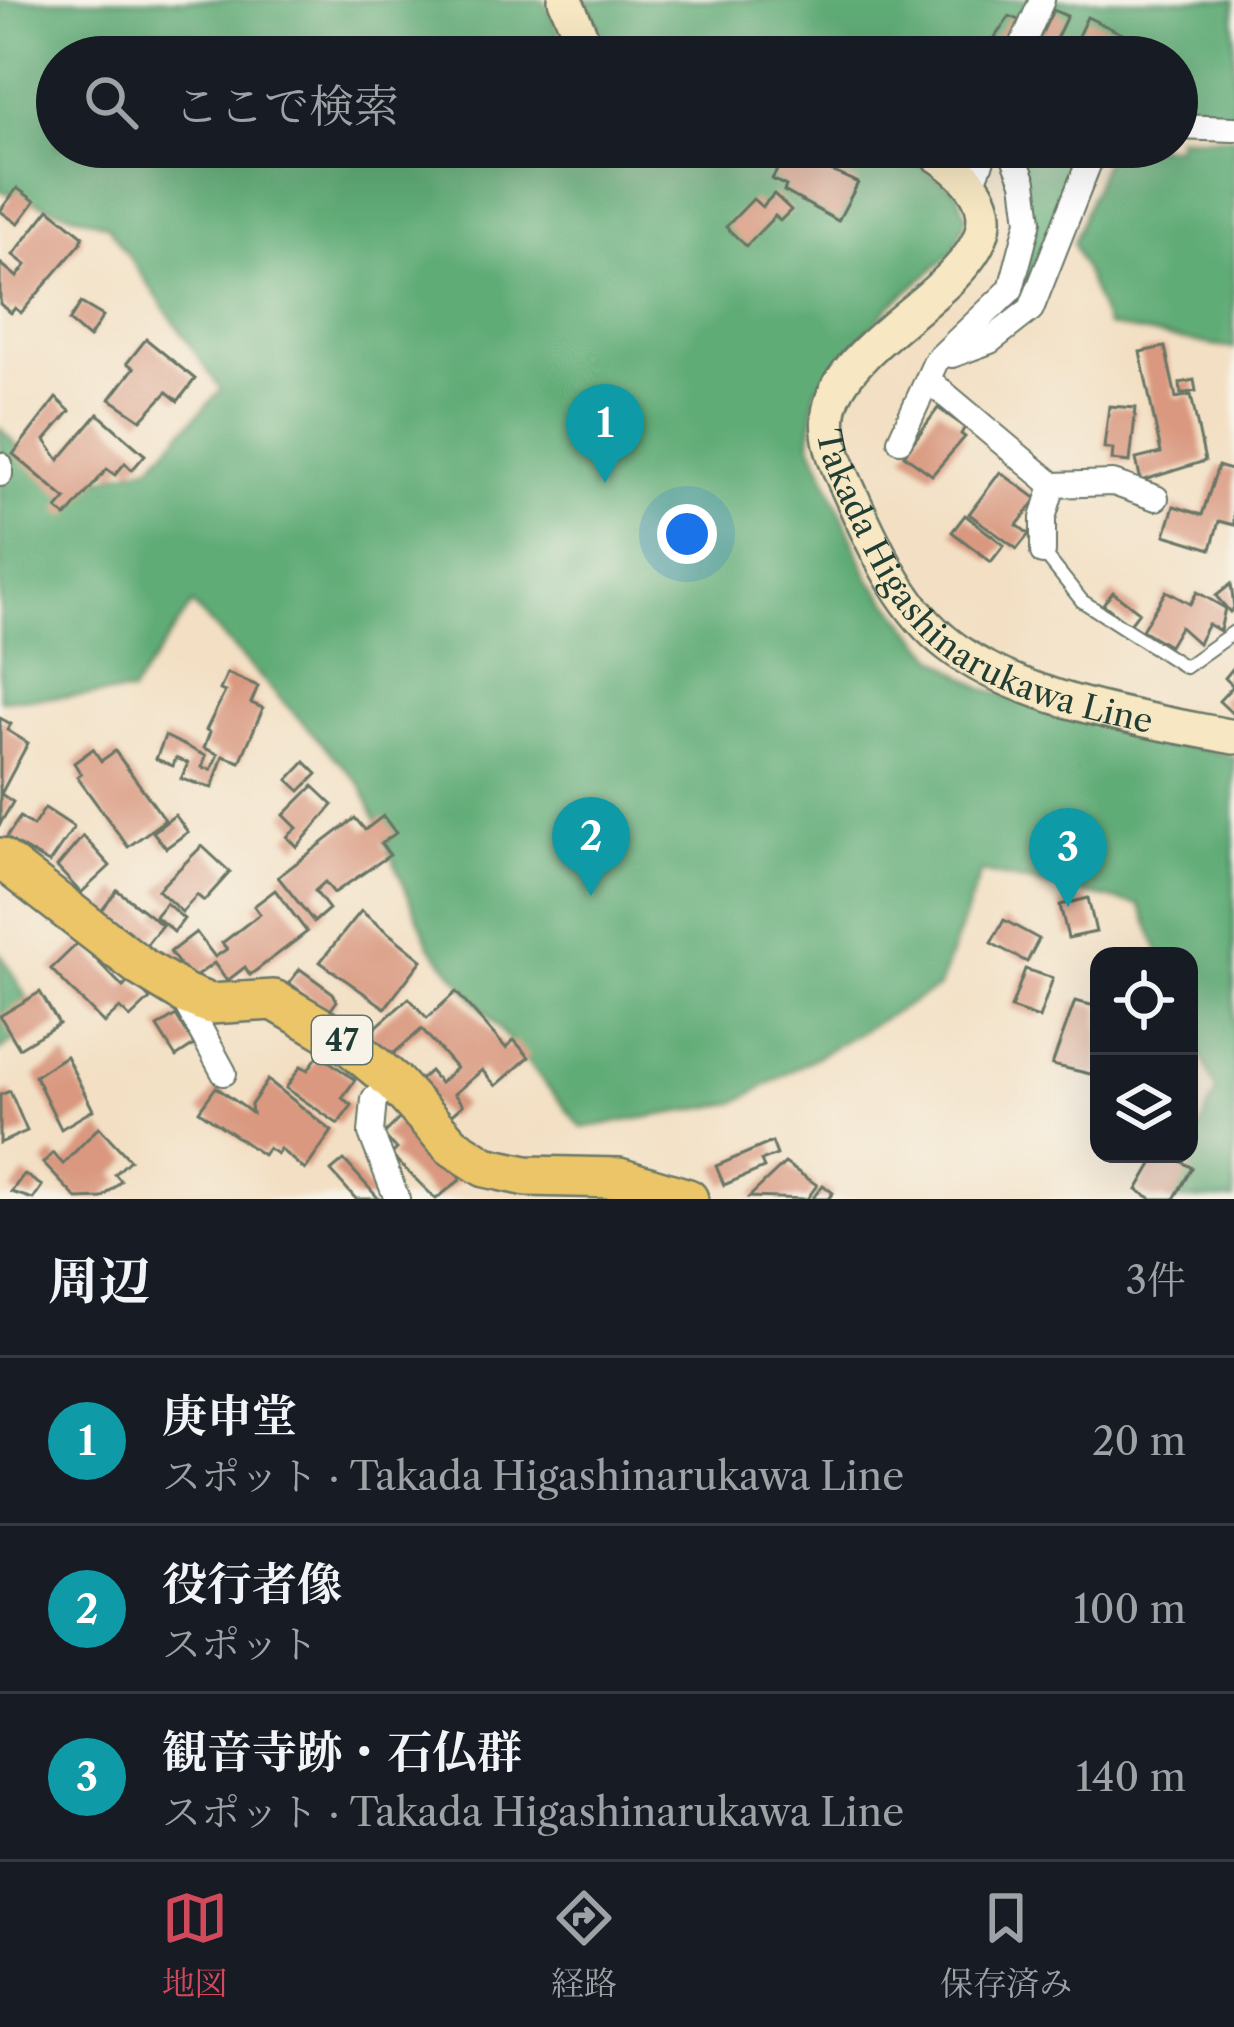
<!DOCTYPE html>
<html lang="ja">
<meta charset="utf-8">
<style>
:root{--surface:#171b24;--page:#20242c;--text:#f1f3f6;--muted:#9ea1a6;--line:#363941;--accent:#d1495b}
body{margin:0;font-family:"Libre Caslon Text","Noto Serif JP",serif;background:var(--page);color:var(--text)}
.controls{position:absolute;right:36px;bottom:36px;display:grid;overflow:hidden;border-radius:24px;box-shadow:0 12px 48px #0002}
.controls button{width:108px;height:108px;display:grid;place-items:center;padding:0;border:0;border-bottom:3px solid var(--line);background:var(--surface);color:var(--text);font:60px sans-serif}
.you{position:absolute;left:687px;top:534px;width:42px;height:42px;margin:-30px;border:9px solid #fff;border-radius:50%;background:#1a73e8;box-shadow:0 0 0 18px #1a73e833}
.badge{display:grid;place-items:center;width:78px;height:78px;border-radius:50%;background:var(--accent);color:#fff;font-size:39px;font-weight:700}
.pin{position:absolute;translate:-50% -99px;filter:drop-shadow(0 3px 6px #0008)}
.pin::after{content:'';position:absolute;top:63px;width:42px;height:36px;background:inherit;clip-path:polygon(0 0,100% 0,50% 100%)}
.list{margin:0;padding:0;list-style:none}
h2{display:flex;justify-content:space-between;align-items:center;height:156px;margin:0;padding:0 48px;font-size:51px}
h2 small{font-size:39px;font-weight:400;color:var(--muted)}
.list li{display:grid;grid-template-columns:78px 1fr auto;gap:36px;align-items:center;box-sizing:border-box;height:168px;padding:0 48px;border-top:3px solid var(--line)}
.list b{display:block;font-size:45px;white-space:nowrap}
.list p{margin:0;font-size:39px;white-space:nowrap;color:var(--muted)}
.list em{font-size:39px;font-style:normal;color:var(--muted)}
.icon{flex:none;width:66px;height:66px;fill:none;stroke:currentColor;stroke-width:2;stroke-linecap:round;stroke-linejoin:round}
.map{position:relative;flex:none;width:1234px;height:1199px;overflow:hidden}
.search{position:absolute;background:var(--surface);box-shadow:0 12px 48px #0002;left:36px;right:36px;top:36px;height:132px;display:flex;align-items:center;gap:30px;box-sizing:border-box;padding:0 42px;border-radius:66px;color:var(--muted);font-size:45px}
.sheet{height:660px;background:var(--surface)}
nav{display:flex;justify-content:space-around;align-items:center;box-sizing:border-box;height:168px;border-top:3px solid var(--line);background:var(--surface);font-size:33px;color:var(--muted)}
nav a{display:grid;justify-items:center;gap:6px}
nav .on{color:var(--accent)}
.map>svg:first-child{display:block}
.forest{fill:#60ac77;stroke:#407456;stroke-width:3}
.building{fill:#d9987f}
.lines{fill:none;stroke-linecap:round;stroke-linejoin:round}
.service-casing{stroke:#697666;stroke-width:16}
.minor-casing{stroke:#697666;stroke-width:28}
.secondary-casing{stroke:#697666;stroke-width:38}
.primary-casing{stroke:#697666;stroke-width:44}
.service{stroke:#fff;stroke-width:12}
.minor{stroke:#fff;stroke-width:24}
.secondary{stroke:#f7e8c3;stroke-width:33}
.primary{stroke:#ecc569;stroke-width:39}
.labels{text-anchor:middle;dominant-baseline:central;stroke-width:9;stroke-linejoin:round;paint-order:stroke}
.shield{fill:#f7f3e8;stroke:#60746a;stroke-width:3}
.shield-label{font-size:30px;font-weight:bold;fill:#1f3d34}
.street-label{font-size:33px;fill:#1f3d34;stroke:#f7f3e8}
</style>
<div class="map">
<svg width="1234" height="1199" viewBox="0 0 1234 1199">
<rect width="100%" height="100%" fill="#f7f3e8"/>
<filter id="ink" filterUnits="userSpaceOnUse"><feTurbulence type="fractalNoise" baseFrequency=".00833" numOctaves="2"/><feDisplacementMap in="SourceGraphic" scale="24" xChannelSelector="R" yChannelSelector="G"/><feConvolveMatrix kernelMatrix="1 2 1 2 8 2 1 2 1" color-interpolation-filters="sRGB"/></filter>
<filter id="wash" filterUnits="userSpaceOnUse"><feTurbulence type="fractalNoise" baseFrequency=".004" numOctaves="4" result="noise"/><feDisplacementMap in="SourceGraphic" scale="48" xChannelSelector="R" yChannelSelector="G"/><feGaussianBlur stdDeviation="2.7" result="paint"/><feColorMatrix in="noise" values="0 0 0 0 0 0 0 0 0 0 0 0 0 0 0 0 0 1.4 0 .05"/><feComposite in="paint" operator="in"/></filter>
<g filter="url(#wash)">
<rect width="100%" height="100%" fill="#f3e0c4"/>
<!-- forest -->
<g class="forest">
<path d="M 0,0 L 544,0 L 571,57 L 57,57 L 57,147 L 639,147 L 680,153 L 736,147 L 881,147 L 909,158 L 958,192 L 966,218 L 953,252 L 891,305 L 816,390 L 810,441 L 870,580 L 935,657 L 983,689 L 1234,757 L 1234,1199 L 1169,1199 L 1216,1091 L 1189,1026 L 1189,956 L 1161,956 L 1140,905 L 981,872 L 939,987 L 735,1103 L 582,1128 L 430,946 L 361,785 L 192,604 L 131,693 L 0,700 L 0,428 L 27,456 L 86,483 L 151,465 L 221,390 L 107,225 L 0,191 Z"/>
<path d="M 585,0 L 1034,0 L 1010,57 L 613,57 Z"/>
<path d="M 1051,0 L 1234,0 L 1234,118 L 1177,118 L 1177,57 L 1029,57 Z"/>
<path d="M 1177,137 L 1234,137 L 1234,349 L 1107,326 L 1073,243 L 1110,147 L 1177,147 Z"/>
<path d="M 1020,147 L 1086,147 C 1069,193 1042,301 998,321 L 1023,285 Z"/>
<path d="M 0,953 L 40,1020 L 0,1051 Z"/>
</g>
<g id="blocks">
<!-- building -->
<g class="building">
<path d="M 1053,10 L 1067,16 L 1052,47 L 1069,55 L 1087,17 L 1137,41 L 1130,57 L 1030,57 Z"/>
<path d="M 1010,16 L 1024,23 L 1011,50 L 992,41 Z"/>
<path d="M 788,151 L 858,183 L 838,221 L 784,191 L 786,186 L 772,179 Z"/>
<path d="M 17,188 L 35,201 L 18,224 L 0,211 Z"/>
<path d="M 774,194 L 791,210 L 780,221 L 775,216 L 746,246 L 726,227 L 753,199 L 762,207 Z"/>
<path d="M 49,209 L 83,236 L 81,243 L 21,313 L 15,308 L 11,313 L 0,304 L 0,263 L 17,277 L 26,265 L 13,255 Z"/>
<path d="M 81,303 L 103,316 L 89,338 L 69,321 Z"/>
<path d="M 146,339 L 195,379 L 178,401 L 167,392 L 141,420 L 110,399 L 134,368 L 127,363 Z"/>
<path d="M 1165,347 L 1176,398 L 1191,395 L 1205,461 L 1141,481 L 1136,459 L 1161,453 L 1140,352 Z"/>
<path d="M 1194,380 L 1196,391 L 1181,394 L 1180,383 Z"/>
<path d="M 56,398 L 70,411 L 45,440 L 59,460 L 98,414 L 145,455 L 132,470 L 125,463 L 115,475 L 107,469 L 66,517 L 57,509 L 66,499 L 13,454 Z"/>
<path d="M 1109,406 L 1136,408 L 1130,462 L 1112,460 L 1113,449 L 1104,448 Z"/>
<path d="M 938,408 L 965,427 L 961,434 L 965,437 L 932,475 L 904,455 Z"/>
<path d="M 1218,466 L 1234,471 L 1234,525 L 1219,521 L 1211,549 L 1165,535 L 1174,506 L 1202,515 Z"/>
<path d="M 1000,472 L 1037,499 L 1017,525 L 1029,534 L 1017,549 L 969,514 Z"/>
<path d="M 965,515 L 1004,545 L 991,562 L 952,532 Z"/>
<path d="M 1231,584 L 1234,608 L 1230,612 L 1216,596 Z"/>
<path d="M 1166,591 L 1190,604 L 1197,592 L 1225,608 L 1220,631 L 1208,624 L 1198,643 L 1180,627 L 1169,646 L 1142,630 Z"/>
<path d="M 1113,592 L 1139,612 L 1129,625 L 1103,604 Z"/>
<path d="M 1234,667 L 1234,715 L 1219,701 L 1233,686 L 1225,678 Z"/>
<path d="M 227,673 L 258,686 L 251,703 L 263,708 L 240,762 L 223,756 L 212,788 L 181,779 L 188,763 L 176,758 L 173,766 L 156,759 L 165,736 L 206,756 L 202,767 L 211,770 L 218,754 L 204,748 L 210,732 L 206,730 L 225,692 L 220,690 Z"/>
<path d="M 0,718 L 11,724 L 7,730 L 28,743 L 1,794 L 13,802 L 0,824 Z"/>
<path d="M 93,749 L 101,761 L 115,751 L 165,820 L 128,847 L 77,777 L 81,774 L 74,763 Z"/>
<path d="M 305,762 L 317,774 L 300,791 L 288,780 Z"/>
<path d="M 313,786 L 333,805 L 297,847 L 287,837 L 297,828 L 284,815 Z"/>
<path d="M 45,808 L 74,827 L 49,863 L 6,838 L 20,817 L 33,826 Z"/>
<path d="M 175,815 L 188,832 L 166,848 L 153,832 Z"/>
<path d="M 383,816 L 396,833 L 381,844 L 390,855 L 334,893 L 325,882 L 315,891 L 329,909 L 314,922 L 278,877 L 355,818 L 365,830 Z"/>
<path d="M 83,836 L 110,866 L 81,893 L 57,867 Z"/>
<path d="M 202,846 L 230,872 L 204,901 L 197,895 L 182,912 L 158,890 Z"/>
<path d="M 117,890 L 162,925 L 144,948 L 100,913 Z"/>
<path d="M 275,890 L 307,932 L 250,975 L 245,967 L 227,981 L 214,963 L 191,980 L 170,952 L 196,932 L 215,957 L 227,949 L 222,943 L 260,914 L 254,906 Z"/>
<path d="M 1088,898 L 1096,932 L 1068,938 L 1060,905 Z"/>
<path d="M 166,903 L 184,919 L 174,932 L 155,916 Z"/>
<path d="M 361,911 L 422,960 L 385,1008 L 320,962 Z"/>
<path d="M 1004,920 L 1039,939 L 1027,962 L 991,943 Z"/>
<path d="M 79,942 L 123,987 L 131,979 L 150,999 L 130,1018 L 120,1008 L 104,1023 L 51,969 Z"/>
<path d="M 300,969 L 333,993 L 337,1001 L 329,1012 L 289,983 Z"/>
<path d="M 1025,969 L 1053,978 L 1039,1018 L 1011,1008 Z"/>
<path d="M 40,992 L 59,1024 L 19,1048 L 0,1016 Z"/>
<path d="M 456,992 L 506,1048 L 514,1040 L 529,1057 L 496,1086 L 482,1070 L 454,1094 L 463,1105 L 447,1119 L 415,1084 L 430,1071 L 440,1083 L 456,1068 L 422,1029 L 393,1054 L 368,1034 L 409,998 L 427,1018 Z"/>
<path d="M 1075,1001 L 1099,1007 L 1099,1076 L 1052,1065 Z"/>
<path d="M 176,1015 L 194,1045 L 176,1057 L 157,1027 Z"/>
<path d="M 319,1054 L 355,1080 L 342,1098 L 352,1105 L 338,1124 L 286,1088 L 301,1066 L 308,1070 Z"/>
<path d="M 66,1056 L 93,1110 L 61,1129 L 35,1076 Z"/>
<path d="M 268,1080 L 332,1131 L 305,1170 L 280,1149 L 277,1154 L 268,1148 L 263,1155 L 199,1111 L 216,1087 L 252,1113 L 251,1105 Z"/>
<path d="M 10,1091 L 27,1131 L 0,1143 L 0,1095 Z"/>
<path d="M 401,1117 L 459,1174 L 460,1180 L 436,1199 L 391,1155 L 397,1149 L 383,1135 Z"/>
<path d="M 99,1127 L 130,1160 L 115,1174 L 121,1181 L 102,1198 L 77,1199 L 43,1163 L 53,1153 L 63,1164 Z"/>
<path d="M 772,1142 L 777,1155 L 761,1161 L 764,1168 L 724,1185 L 716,1166 Z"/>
<path d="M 1158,1154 L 1169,1154 L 1192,1168 L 1174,1199 L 1152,1199 L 1137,1190 Z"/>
<path d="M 344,1160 L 379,1199 L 356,1199 L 331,1171 Z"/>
<path d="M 785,1163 L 817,1185 L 807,1199 L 749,1197 Z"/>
<path d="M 24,1174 L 42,1186 L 33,1199 L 11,1192 Z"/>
<path d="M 823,1185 L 833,1193 L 828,1199 L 812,1199 Z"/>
</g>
</g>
</g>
<g filter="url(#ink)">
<use href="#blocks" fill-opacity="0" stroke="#697666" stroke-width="3"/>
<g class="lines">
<defs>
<path id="service" d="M 1043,552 L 1082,601 L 1185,667 L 1234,632"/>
<g id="minor">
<path d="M 1017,57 L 1042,0"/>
<path d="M 1177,127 L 1234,129"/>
<path d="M 973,182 L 987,147"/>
<path d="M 952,355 L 990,341 L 1031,309 L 1095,147"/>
<path d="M 928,380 L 1053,485 L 1043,518 L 1043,552"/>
<path d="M 900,440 L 936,361 L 1011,289 L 1029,221 L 1024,182 L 1010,147"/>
<path d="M 0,465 L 0,474"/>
<path d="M 1053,485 L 1113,483 L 1156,498"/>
<path d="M 180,992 L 224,1073"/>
<path d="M 394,1082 L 374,1099 L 371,1133 L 397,1199"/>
</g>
<g id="secondary">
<path d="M 565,0 L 590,57"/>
<path id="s1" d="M 925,147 C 1087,244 868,309 833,398 C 819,433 840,471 854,502 C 878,554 903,610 949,645 C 1021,701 1146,720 1234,737"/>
</g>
<path id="primary" d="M 0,858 L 141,967 L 185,994 L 210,1004 L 274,1000 L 347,1043 L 394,1082 L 452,1146 L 485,1167 L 526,1176 L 619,1178 L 688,1199"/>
</defs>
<!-- service casing -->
<use href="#service" class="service-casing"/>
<!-- minor casing -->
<use href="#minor" class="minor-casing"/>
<!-- secondary casing -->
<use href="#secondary" class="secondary-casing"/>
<!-- primary casing -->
<use href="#primary" class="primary-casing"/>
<!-- service -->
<use href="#service" class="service"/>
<!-- minor -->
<use href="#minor" class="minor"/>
<!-- secondary -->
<use href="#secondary" class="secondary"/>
<!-- primary -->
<use href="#primary" class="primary"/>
</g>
</g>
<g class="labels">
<!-- shield labels -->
<rect class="shield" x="312" y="1016" width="60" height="48" rx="9"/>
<g class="shield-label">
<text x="342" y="1040">47</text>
</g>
<!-- street labels -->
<g class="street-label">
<text stroke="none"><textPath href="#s1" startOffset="603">Takada Higashinarukawa Line</textPath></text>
</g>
</g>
</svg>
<div class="controls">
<button><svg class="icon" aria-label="locate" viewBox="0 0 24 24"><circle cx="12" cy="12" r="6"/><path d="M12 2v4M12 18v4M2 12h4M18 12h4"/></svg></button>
<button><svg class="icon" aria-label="layers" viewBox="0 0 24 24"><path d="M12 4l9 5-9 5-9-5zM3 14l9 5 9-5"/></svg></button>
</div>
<div class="you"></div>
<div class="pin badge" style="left:605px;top:483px;background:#0f9aa8">1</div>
<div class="pin badge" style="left:591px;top:896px;background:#0f9aa8">2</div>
<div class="pin badge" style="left:1068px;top:907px;background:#0f9aa8">3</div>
<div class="search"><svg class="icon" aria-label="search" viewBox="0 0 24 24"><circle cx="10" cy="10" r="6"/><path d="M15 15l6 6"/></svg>ここで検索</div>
</div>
<section class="sheet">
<h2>周辺<small>3件</small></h2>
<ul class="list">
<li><span class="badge" style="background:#0f9aa8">1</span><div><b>庚申堂</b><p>スポット · Takada Higashinarukawa Line</p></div><em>20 m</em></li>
<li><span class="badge" style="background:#0f9aa8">2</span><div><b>役行者像</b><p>スポット</p></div><em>100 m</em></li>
<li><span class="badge" style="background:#0f9aa8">3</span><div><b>観音寺跡・石仏群</b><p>スポット · Takada Higashinarukawa Line</p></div><em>140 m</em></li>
</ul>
</section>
<nav>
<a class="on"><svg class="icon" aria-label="map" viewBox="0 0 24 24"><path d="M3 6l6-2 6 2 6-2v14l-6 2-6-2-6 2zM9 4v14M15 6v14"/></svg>地図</a>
<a><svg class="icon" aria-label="directions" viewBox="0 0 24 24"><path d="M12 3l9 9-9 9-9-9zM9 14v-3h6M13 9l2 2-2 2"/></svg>経路</a>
<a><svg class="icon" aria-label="saved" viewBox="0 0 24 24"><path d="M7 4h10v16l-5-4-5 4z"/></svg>保存済み</a>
</nav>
